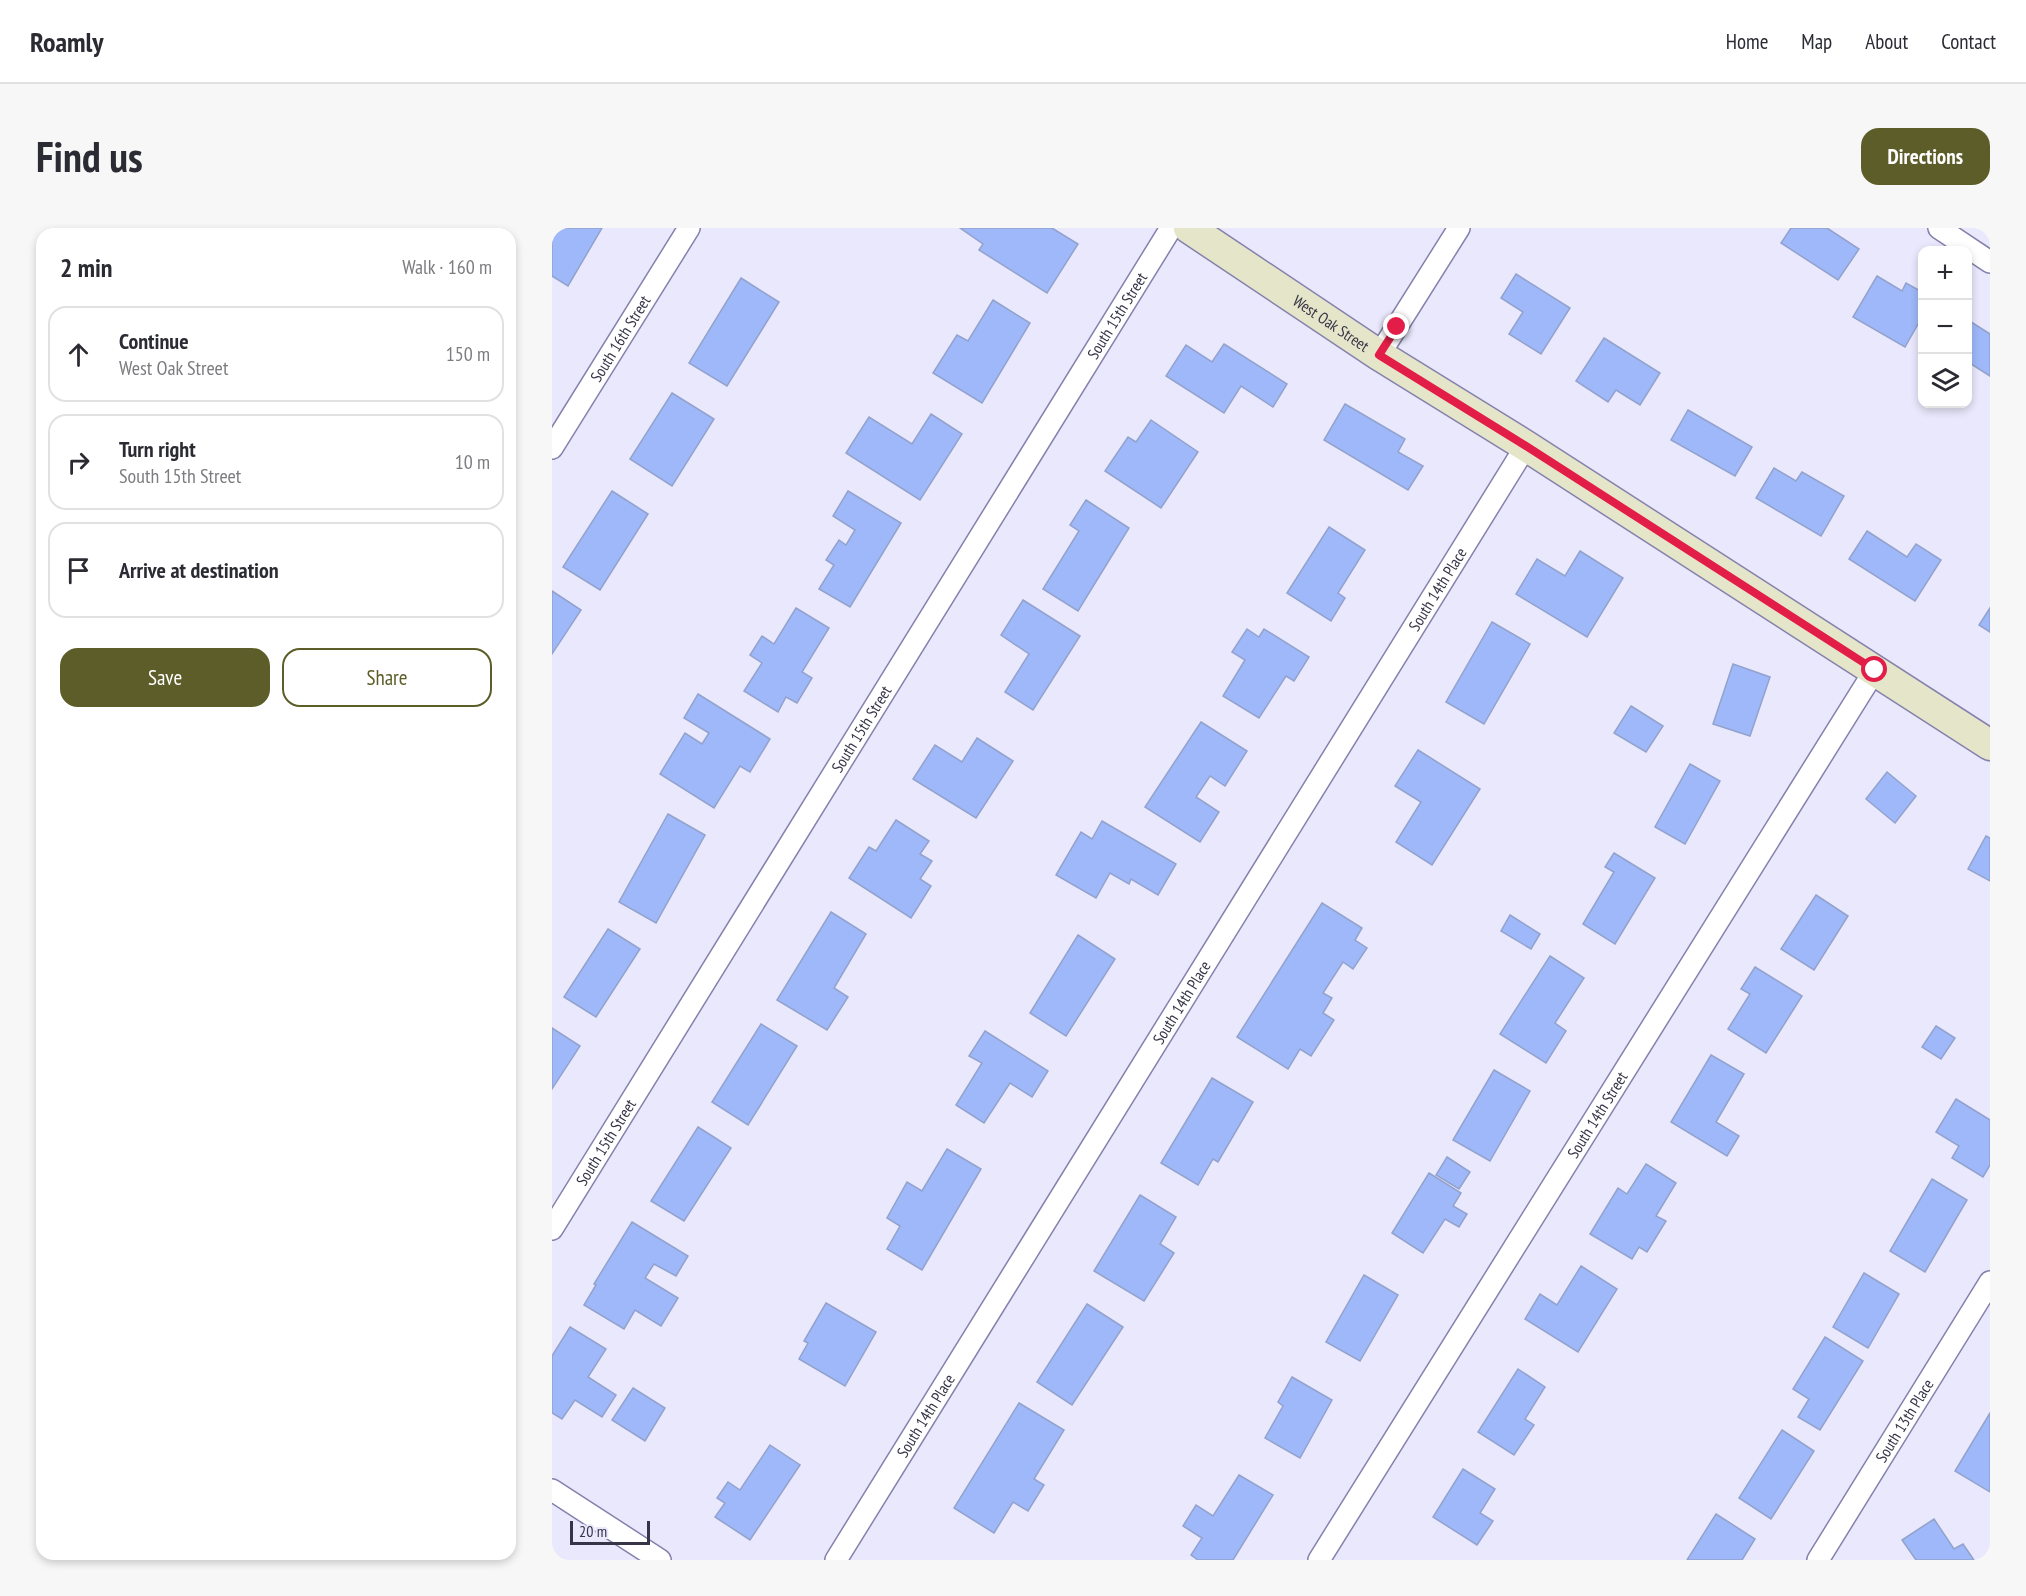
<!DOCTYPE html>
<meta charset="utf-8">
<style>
:root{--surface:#fff;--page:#f7f7f7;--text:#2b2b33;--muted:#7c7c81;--line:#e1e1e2;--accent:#5d5d29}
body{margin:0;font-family:"PT Sans Narrow",sans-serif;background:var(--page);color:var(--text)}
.controls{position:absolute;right:18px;top:18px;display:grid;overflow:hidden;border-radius:12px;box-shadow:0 3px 9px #0003}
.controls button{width:54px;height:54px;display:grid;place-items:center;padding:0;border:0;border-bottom:2px solid var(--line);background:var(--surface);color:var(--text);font:30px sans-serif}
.scale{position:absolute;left:18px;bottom:15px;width:80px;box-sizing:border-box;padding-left:6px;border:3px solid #363547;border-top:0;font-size:16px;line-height:21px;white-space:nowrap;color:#363547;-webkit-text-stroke:4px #e9e8fc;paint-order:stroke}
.stop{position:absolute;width:18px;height:18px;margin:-14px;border:4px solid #e11d48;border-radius:50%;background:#fff}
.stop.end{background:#e11d48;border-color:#fff;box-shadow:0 2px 6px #0008}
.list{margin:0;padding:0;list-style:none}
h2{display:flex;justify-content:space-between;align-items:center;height:78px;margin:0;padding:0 24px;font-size:26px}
h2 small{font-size:20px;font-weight:400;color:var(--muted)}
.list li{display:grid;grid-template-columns:39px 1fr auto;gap:18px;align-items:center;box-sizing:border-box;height:96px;margin:0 12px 12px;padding:0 12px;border:2px solid var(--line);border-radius:18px}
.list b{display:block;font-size:22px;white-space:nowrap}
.list p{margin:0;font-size:20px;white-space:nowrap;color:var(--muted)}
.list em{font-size:20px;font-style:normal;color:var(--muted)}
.actions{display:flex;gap:12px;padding:18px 24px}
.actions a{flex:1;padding:14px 0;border:2px solid var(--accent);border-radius:18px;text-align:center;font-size:21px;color:var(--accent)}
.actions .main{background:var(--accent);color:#fff}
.icon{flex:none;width:33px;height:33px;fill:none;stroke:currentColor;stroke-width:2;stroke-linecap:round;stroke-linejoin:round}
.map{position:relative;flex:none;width:1438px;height:1332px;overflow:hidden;border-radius:18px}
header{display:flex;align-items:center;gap:36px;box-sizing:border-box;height:84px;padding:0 30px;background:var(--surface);border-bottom:2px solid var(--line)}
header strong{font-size:28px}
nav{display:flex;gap:33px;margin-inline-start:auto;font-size:21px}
.intro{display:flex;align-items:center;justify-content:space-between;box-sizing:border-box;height:144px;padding:0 36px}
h1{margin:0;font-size:42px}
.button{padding:15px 27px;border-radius:18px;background:var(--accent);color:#fff;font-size:21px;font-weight:700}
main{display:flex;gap:36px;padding:0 36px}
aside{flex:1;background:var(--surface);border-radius:18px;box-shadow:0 3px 9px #0003}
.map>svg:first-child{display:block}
.building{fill:#9fb8f9;stroke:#92a2cd;stroke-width:1.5}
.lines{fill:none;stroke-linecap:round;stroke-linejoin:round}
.street-casing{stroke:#8581ac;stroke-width:24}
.secondary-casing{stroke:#8581ac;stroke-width:33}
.street{stroke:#fff;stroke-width:21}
.secondary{stroke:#e5e5c9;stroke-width:30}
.route{stroke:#e11d48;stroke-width:8}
.labels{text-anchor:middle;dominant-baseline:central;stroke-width:4.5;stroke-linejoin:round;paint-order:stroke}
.street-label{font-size:16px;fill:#363547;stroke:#e9e8fc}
</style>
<header>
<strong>Roamly</strong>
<nav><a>Home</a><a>Map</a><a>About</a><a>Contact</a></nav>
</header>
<div class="intro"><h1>Find us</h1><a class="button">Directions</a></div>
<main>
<aside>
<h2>2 min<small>Walk · 160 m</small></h2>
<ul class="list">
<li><svg class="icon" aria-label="ahead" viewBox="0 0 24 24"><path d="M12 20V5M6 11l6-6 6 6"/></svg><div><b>Continue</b><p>West Oak Street</p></div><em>150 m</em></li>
<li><svg class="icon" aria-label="right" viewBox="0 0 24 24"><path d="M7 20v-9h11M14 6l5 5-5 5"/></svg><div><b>Turn right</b><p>South 15th Street</p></div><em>10 m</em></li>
<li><svg class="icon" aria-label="arrive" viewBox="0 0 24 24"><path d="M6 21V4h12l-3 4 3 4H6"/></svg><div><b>Arrive at destination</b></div></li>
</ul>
<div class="actions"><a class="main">Save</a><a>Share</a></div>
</aside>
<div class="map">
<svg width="1438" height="1332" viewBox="0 0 1438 1332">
<rect width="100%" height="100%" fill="#e9e8fc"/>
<!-- building -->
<g class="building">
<path d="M 3,0 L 50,0 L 16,58 L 0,48 L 0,6 Z"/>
<path d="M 408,0 L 500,0 L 526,16 L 495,65 L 427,22 L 431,16 Z"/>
<path d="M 1239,0 L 1275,0 L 1307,21 L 1286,52 L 1229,15 Z"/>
<path d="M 964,46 L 1018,80 L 989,126 L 957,106 L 971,84 L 949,70 Z"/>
<path d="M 1325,48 L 1350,63 L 1354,55 L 1370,64 L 1370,89 L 1353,119 L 1301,89 Z"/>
<path d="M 189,50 L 227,74 L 175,158 L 137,135 Z"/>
<path d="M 441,72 L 478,95 L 430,175 L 381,145 L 405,107 L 416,113 Z"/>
<path d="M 1416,92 L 1438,106 L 1438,148 L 1416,134 Z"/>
<path d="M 1052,110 L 1108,145 L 1088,177 L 1064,162 L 1056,174 L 1024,153 Z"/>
<path d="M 672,116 L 735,156 L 721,179 L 689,158 L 672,185 L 614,148 L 634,117 L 660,134 Z"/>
<path d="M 120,165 L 162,191 L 120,258 L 78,231 Z"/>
<path d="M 793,176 L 853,211 L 846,224 L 871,238 L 856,262 L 772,212 Z"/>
<path d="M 1136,182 L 1200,219 L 1183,248 L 1119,212 Z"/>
<path d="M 379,186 L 410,206 L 368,272 L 294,225 L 317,189 L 360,216 Z"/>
<path d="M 599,192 L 646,224 L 609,280 L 553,243 L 576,209 L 584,214 Z"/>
<path d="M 1222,240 L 1244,253 L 1250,244 L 1292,268 L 1269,308 L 1204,270 Z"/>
<path d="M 60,263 L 96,286 L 48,362 L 11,339 Z"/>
<path d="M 296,263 L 349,295 L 298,379 L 267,361 L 282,337 L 274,332 L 287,312 L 294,317 L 303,302 L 281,288 Z"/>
<path d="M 534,272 L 577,300 L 526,383 L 491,361 L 527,303 L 518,297 Z"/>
<path d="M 777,299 L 813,322 L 786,365 L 793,370 L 779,393 L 735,365 Z"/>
<path d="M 1315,303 L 1355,329 L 1364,316 L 1389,332 L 1363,373 L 1297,331 Z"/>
<path d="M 1028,323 L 1071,350 L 1035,409 L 964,366 L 985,331 L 1013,348 Z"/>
<path d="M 0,363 L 29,382 L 0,426 Z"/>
<path d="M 471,372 L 528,408 L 481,482 L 453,464 L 477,426 L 449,407 Z"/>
<path d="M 244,380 L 277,400 L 250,444 L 260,450 L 245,475 L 234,469 L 226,484 L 192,463 L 210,435 L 198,427 L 210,408 L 222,416 Z"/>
<path d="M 1438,380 L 1438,404 L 1427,397 Z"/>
<path d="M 940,394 L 978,416 L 932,496 L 894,474 Z"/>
<path d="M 695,401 L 707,409 L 712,401 L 757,429 L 742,453 L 734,448 L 707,490 L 671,468 L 693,432 L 680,424 Z"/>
<path d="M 1181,436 L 1218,449 L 1198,508 L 1161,496 Z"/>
<path d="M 146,466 L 218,511 L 198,544 L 188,538 L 162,580 L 108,546 L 133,505 L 150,516 L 157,505 L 132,490 Z"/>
<path d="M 1079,478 L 1111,498 L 1094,524 L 1062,505 Z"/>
<path d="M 649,494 L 695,523 L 673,558 L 658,548 L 644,569 L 667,584 L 648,614 L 593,579 Z"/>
<path d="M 425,510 L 461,533 L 424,590 L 361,551 L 383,517 L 410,534 Z"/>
<path d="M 866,522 L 928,561 L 880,637 L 844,614 L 869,574 L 843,558 Z"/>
<path d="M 1138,536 L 1168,553 L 1133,616 L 1103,599 Z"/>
<path d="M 1335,544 L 1364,568 L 1343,595 L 1314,571 Z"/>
<path d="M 116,586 L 153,607 L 104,695 L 67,674 Z"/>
<path d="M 344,592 L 377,613 L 368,626 L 380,633 L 368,651 L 379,658 L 359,690 L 297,650 L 317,619 L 324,623 Z"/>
<path d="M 550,593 L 624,636 L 606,667 L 579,651 L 577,656 L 558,645 L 544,670 L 504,647 L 529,604 L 540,611 Z"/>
<path d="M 1434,608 L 1438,610 L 1438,653 L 1416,641 Z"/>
<path d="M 1062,625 L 1103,650 L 1063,716 L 1031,696 L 1062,644 L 1053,639 Z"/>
<path d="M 1264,667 L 1296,688 L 1262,742 L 1229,721 Z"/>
<path d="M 770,675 L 810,700 L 803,712 L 815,720 L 801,741 L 791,734 L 771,765 L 780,770 L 771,785 L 782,792 L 759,828 L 748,821 L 736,841 L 685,809 Z"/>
<path d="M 279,684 L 314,706 L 282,760 L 296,769 L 275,802 L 225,772 Z"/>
<path d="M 958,687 L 988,706 L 979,721 L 949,703 Z"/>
<path d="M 56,701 L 88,721 L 44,789 L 12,769 Z"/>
<path d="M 526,707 L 563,731 L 514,808 L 478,785 Z"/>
<path d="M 998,728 L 1032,750 L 1003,795 L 1014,803 L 994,835 L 948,806 Z"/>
<path d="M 1203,739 L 1250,768 L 1214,825 L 1176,801 L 1198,766 L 1189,761 Z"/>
<path d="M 209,796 L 245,818 L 196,897 L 160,874 Z"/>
<path d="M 1384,798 L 1403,810 L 1389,831 L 1370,819 Z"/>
<path d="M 0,800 L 28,818 L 0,861 Z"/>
<path d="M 433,803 L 496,843 L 480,869 L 458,855 L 432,895 L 404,877 L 430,835 L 417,828 Z"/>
<path d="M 1159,827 L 1192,846 L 1164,894 L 1187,908 L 1175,928 L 1119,894 Z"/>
<path d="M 942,842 L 978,863 L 938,933 L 901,912 Z"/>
<path d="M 660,850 L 701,874 L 666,934 L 661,931 L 646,957 L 609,935 Z"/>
<path d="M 1404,871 L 1438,892 L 1438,937 L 1431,949 L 1400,930 L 1407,918 L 1384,904 Z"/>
<path d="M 146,899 L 179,920 L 132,993 L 99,973 Z"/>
<path d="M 395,921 L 429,941 L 370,1042 L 335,1021 L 348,998 L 335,990 L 355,954 L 370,963 Z"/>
<path d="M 895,929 L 918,944 L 907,961 L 884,947 Z"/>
<path d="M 1094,936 L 1124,955 L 1104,988 L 1114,993 L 1095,1024 L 1087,1019 L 1080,1031 L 1038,1006 L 1066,960 L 1075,966 Z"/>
<path d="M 877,945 L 909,965 L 901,978 L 915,986 L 907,999 L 893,991 L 871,1025 L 840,1005 Z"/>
<path d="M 1380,951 L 1415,972 L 1373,1044 L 1338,1023 Z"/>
<path d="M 588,967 L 624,989 L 608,1016 L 622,1025 L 592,1073 L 542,1043 Z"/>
<path d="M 80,994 L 136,1028 L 124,1048 L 102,1036 L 93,1050 L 126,1070 L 109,1098 L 83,1082 L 72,1101 L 32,1077 L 44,1057 L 42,1056 Z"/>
<path d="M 1029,1038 L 1065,1061 L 1026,1124 L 973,1091 L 988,1066 L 1005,1077 Z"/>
<path d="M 1312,1045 L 1347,1066 L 1316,1120 L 1281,1099 Z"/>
<path d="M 812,1047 L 846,1067 L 808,1133 L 774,1114 Z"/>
<path d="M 274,1075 L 324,1104 L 293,1158 L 247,1131 L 256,1115 L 252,1113 Z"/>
<path d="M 535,1076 L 571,1099 L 520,1177 L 485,1154 Z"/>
<path d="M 18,1099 L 54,1121 L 36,1149 L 64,1167 L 50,1189 L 23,1172 L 10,1191 L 0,1185 L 0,1128 Z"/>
<path d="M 1273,1109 L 1311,1133 L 1268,1202 L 1246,1189 L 1257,1171 L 1241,1161 Z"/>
<path d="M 966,1141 L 993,1159 L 973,1191 L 982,1197 L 962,1227 L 926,1204 Z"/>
<path d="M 740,1149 L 780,1172 L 748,1230 L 713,1210 L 731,1178 L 726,1174 Z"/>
<path d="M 81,1160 L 113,1180 L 93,1213 L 60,1192 Z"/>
<path d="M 467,1175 L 512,1202 L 482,1251 L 492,1257 L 476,1283 L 461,1274 L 442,1305 L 402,1280 Z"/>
<path d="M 1438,1185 L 1438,1264 L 1403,1243 Z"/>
<path d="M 1230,1202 L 1262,1223 L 1219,1291 L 1187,1270 Z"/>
<path d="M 218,1217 L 248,1237 L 198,1312 L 163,1289 L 173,1275 L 165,1270 L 176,1254 L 188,1262 Z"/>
<path d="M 911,1241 L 943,1261 L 928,1285 L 941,1293 L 925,1317 L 881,1289 Z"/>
<path d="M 687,1247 L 721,1267 L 681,1332 L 646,1332 L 639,1327 L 650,1310 L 631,1298 L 644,1277 L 661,1288 Z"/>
<path d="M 1164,1286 L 1203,1311 L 1190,1332 L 1135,1332 Z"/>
<path d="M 1382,1291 L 1402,1321 L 1411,1316 L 1422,1332 L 1364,1332 L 1350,1312 Z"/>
</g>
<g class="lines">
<defs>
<g id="street">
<path d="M 1387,0 L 1438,34"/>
<path d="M 827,127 L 907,0"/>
<path id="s1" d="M 0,220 L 137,0"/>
<path id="s2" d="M 0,1001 L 619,0"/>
<path d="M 0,1262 L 108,1332"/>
<path id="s3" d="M 284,1332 L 974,218"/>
<path id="s4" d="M 767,1332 L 1323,442"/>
<path id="s5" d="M 1266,1332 L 1438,1054"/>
</g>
<g id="secondary">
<path id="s6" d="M 637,0 L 827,127 L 974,218 L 1438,517"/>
</g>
</defs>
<!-- street casing -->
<use href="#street" class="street-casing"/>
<!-- secondary casing -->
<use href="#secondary" class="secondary-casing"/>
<!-- street -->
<use href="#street" class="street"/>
<!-- secondary -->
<use href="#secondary" class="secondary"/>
</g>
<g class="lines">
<!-- route -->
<path class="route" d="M 845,99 L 827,127 L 974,218 L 1323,442"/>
</g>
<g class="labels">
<!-- street labels -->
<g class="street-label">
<text stroke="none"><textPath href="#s2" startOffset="1074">South 15th Street</textPath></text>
<text stroke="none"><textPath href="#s6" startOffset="171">West Oak Street</textPath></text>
<text stroke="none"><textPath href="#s1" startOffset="129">South 16th Street</textPath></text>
<text stroke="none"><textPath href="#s3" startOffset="1142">South 14th Place</textPath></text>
<text stroke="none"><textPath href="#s2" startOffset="588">South 15th Street</textPath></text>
<text stroke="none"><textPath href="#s3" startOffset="656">South 14th Place</textPath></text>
<text stroke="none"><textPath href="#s4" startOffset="525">South 14th Street</textPath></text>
<text stroke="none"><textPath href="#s2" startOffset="102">South 15th Street</textPath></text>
<text stroke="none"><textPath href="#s3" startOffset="170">South 14th Place</textPath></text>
<text stroke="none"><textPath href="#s5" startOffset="164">South 13th Place</textPath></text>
</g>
</g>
</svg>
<div class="controls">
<button>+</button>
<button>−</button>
<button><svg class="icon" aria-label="layers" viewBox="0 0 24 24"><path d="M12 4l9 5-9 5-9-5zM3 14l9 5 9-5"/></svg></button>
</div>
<div class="scale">20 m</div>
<div class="stop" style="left:1323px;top:442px"></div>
<div class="stop end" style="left:845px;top:99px"></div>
</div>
</main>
